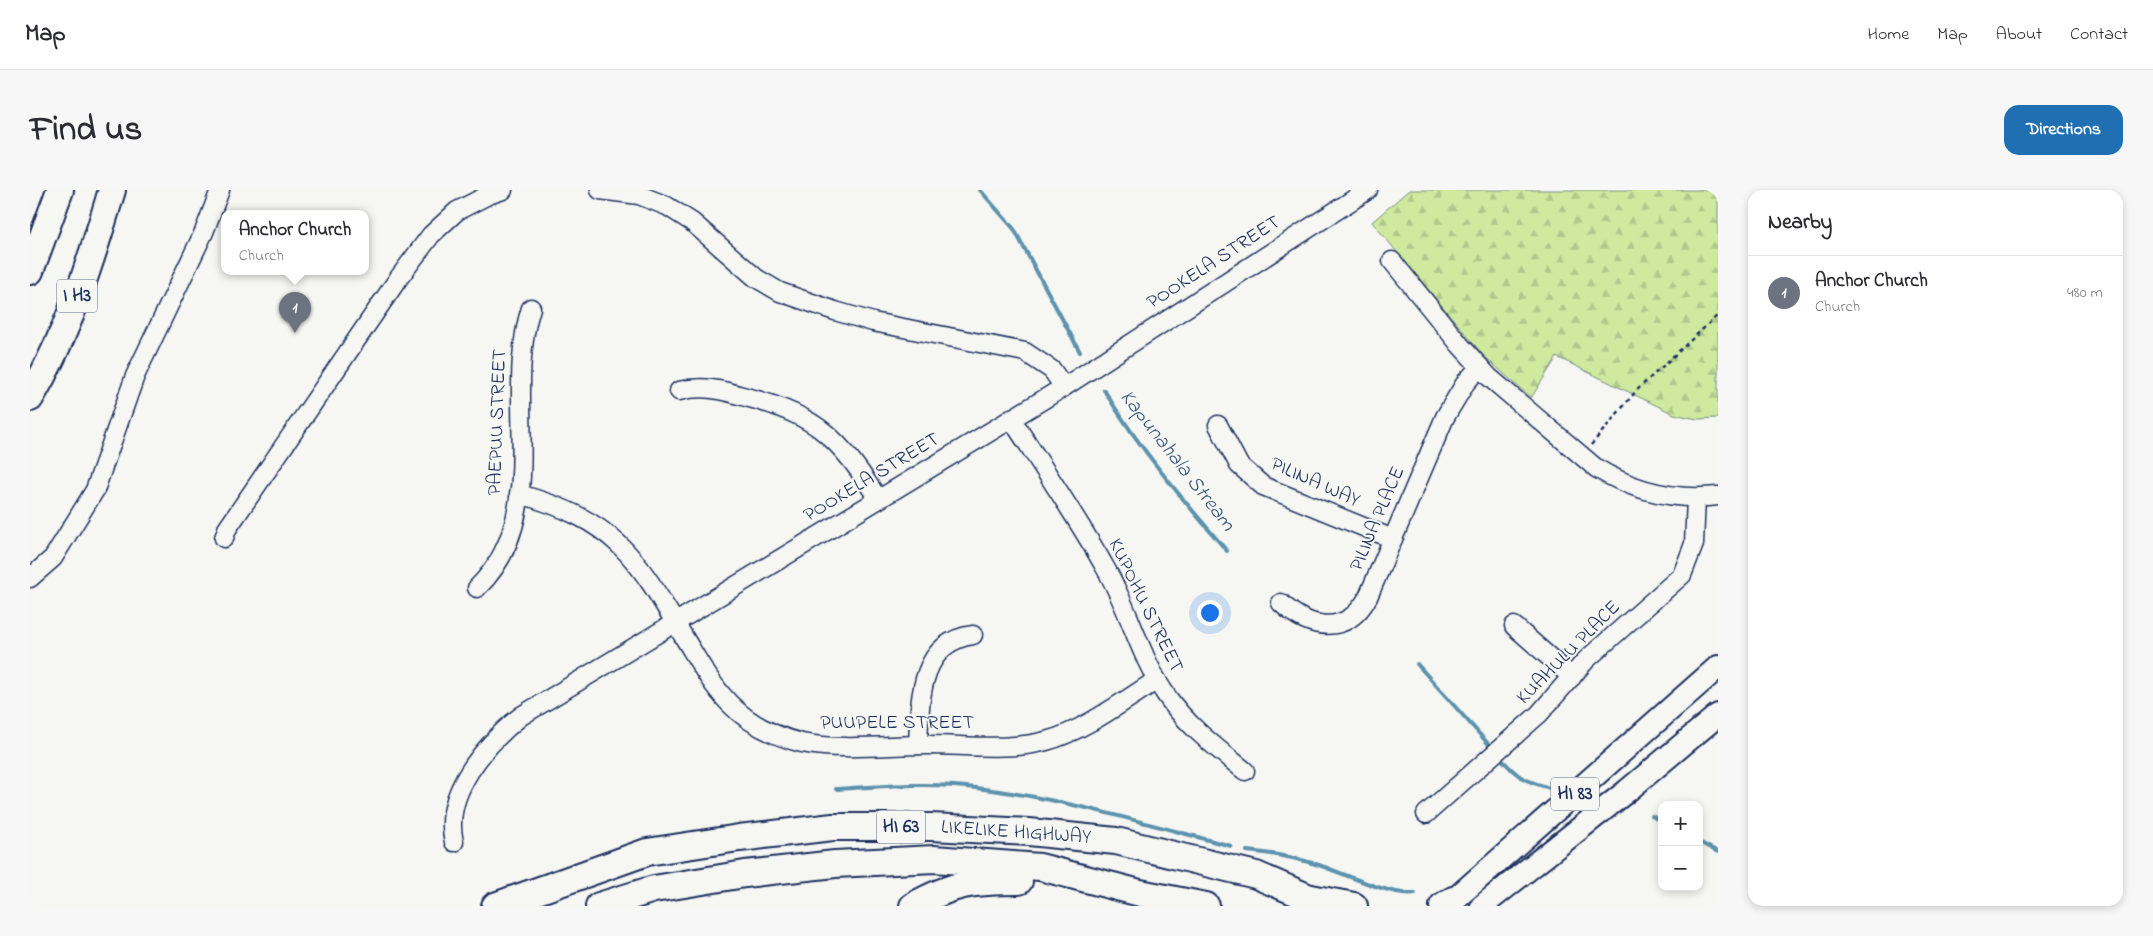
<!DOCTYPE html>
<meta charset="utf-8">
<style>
:root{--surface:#fff;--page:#f7f7f7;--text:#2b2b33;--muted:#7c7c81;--line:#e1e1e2;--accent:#1f6fb2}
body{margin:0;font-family:"Indie Flower",sans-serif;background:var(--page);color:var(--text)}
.controls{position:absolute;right:15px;bottom:15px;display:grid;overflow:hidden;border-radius:10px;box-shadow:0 2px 8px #0003}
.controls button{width:45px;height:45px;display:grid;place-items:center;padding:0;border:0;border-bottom:1px solid var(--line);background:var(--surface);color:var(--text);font:25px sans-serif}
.you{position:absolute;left:1179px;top:422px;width:18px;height:18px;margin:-12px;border:4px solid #fff;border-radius:50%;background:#1a73e8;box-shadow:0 0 0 8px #1a73e833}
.badge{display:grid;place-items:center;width:32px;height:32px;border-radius:50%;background:var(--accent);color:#fff;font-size:16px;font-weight:700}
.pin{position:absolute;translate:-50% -41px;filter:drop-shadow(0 1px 2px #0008)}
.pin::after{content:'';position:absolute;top:26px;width:18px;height:15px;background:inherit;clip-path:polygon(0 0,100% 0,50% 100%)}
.popup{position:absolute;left:191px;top:20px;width:148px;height:65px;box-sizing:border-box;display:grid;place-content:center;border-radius:10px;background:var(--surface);filter:drop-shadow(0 1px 4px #0005);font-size:16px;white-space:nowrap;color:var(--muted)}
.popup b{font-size:19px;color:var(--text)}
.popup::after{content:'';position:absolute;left:50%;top:100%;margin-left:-10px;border:10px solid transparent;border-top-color:var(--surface)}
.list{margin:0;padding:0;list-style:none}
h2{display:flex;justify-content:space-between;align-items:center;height:65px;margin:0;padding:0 20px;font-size:21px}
h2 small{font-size:16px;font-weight:400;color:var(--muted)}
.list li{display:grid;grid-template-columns:32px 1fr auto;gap:15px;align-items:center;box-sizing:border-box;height:75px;padding:0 20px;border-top:1px solid var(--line)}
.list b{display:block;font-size:19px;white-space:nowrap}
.list p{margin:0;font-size:16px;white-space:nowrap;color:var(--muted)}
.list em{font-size:16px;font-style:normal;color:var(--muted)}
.map{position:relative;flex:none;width:1688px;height:716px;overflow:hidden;border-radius:15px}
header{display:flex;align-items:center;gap:30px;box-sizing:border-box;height:70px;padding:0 25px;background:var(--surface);border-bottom:1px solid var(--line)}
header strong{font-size:24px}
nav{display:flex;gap:28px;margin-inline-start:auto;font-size:18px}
.intro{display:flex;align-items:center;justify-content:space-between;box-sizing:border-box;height:120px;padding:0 30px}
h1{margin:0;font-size:35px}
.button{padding:12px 22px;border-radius:15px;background:var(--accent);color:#fff;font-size:18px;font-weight:700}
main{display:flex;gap:30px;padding:0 30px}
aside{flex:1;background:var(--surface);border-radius:15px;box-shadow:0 2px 8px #0003}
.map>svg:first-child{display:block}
.forest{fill:url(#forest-firs);stroke:#758c7e}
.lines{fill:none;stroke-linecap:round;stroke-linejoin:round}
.stream{stroke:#5b92ad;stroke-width:4}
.minor-casing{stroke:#1b2f5e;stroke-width:21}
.major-casing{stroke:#1b2f5e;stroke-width:26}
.highway-casing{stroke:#1b2f5e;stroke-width:30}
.path{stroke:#1b2f5e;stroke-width:2.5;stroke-dasharray:4 4;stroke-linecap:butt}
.minor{stroke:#f6f6f2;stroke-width:18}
.major{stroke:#f6f6f2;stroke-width:22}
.highway{stroke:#f6f6f2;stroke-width:26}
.labels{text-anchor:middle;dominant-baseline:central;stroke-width:4;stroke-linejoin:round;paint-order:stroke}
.shield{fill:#f6f6f2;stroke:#5d6b8a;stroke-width:1}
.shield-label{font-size:19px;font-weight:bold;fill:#1b2f5e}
.street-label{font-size:20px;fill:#1b2f5e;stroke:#f6f6f2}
.water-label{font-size:21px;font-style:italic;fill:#36587f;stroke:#f6f6f2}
</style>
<header>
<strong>Map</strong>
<nav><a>Home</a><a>Map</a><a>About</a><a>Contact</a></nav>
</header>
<div class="intro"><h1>Find us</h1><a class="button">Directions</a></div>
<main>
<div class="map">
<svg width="1688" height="716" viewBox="0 0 1688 716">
<defs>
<pattern id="forest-firs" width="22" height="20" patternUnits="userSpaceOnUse" patternTransform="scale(1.25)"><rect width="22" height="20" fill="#cfe99f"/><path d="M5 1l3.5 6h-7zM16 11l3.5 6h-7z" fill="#b1c88b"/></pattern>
</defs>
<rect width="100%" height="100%" fill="#f6f6f2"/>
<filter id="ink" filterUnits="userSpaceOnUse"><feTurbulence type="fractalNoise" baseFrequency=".02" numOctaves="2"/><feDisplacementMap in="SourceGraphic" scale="10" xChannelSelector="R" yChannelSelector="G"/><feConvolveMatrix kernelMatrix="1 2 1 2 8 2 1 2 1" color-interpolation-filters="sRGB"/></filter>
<g filter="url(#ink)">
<!-- forest -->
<path class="forest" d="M 1379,0 L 1688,0 L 1688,228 L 1667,229 L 1644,224 L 1527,167 L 1501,208 L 1453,165 L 1342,32 Z"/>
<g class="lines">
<!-- stream -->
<g class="stream">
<path d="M 950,0 L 984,39 L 1050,162"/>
<path d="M 1074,200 C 1109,258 1153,310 1197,361"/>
<path d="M 1387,474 L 1462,558"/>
<path d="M 1468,565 C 1491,592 1497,591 1530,601"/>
<path d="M 806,599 C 853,596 900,592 946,598 C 1033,608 1117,634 1201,656"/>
<path d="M 1622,626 L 1632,632"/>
<path d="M 1669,652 L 1688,662"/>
<path d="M 1217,661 C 1241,663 1266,668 1289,675 C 1312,683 1363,707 1385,703"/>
</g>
<defs>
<g id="minor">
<path d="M 570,0 L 609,5 L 637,16 L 662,32 L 726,88 L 750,102 L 805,121 L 843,132 L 995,162 L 1022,180 L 1034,197"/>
<path d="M 1362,71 L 1430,155 L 1459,187 L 1566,278 C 1604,301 1643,311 1688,306"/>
<path d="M 649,201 C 673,195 692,200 716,207 C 787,225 810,249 848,309"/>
<path d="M 981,228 C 1013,278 1047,327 1076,379 C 1099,419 1110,467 1136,505 C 1157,536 1187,558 1215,581"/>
<path d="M 1188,235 L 1209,275 L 1233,296 L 1363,349"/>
<path d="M 489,304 C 587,331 606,367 655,449 C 669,472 681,494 699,513 C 718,533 744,546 772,553 C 810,561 858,555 898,555 C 936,555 979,561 1016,551 C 1052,542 1095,510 1127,490"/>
<path d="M 194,348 L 197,339 L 368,89 L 401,45 L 427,21 L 458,5 L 473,0"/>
<path d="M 0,388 L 23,368 L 65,300 L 105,186 L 174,42 L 190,0"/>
<path d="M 447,398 C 523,325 472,208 501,118"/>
<path d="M 1251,413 C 1280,440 1317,446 1338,407 L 1415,227 L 1436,192 L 1450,177"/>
<path d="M 1484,436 L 1542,487"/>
<path d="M 888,555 C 890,513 888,452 943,445"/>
<path d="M 1396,624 L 1509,524 L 1556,470 L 1652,385 L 1664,354 L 1666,308"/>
<path d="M 424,652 C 412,603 456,554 491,526 L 1034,197 L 1338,0"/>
</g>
<g id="major">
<path d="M 1417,716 L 1688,477"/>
<path d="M 1452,716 L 1597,601 L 1688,525"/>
</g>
<g id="highway">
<path d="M 0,81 L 30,0"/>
<path d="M 0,208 C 38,144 61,71 82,0"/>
<path d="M 1281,708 L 1324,716"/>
<path d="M 465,716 L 617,662 L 709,648 L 803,637 L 901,637 L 999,642 L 1086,651 L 1226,685 L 1298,716"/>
<path d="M 569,716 L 624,699 L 715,684 L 805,674 L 904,669 L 1010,677 L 1110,703 L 1176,716"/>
<path d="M 883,716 C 924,693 943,691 989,691"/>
<path d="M 1413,716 L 1423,710"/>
</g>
</defs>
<!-- minor casing -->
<use href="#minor" class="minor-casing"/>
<!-- major casing -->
<use href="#major" class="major-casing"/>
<!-- highway casing -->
<use href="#highway" class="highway-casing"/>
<!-- path -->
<path class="path" d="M 1561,255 L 1607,200 L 1688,125"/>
<!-- minor -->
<use href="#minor" class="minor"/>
<!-- major -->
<use href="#major" class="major"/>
<!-- highway -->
<use href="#highway" class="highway"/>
</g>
</g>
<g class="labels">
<!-- shield labels -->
<g class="shield">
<rect x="27" y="89.5" width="40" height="33" rx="4"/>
<rect x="1521" y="587.5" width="48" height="33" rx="4"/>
<rect x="847" y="620.5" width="48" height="33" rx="4"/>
</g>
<g class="shield-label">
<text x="47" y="106">I H3</text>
<text x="1545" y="604">HI 83</text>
<text x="871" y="637">HI 63</text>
</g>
<!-- street labels -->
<g class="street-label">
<text transform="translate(1184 73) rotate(-33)">POOKELA STREET</text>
<text transform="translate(468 232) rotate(-88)">PAEPUU STREET</text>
<text transform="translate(842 288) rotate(-31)">POOKELA STREET</text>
<text transform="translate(1285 293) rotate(24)">PILINA WAY</text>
<text transform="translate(1348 329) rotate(-67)">PILINA PLACE</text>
<text transform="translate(1115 416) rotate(64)">KUPOHU STREET</text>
<text transform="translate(1539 463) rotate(-45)">KUAHULU PLACE</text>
<text x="867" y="533">PUUPELE STREET</text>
<text transform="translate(986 643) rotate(4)">LIKELIKE HIGHWAY</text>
</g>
<!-- water labels -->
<g class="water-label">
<text transform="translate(1147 271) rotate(52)">Kapunahala Stream</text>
</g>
</g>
</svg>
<div class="controls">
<button>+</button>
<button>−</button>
</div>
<div class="you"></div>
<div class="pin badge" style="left:265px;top:143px;background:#6b7280">1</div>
<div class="popup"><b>Anchor Church</b>Church</div>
</div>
<aside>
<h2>Nearby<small></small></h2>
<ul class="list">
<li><span class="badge" style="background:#6b7280">1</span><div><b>Anchor Church</b><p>Church</p></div><em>480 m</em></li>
</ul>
</aside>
</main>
